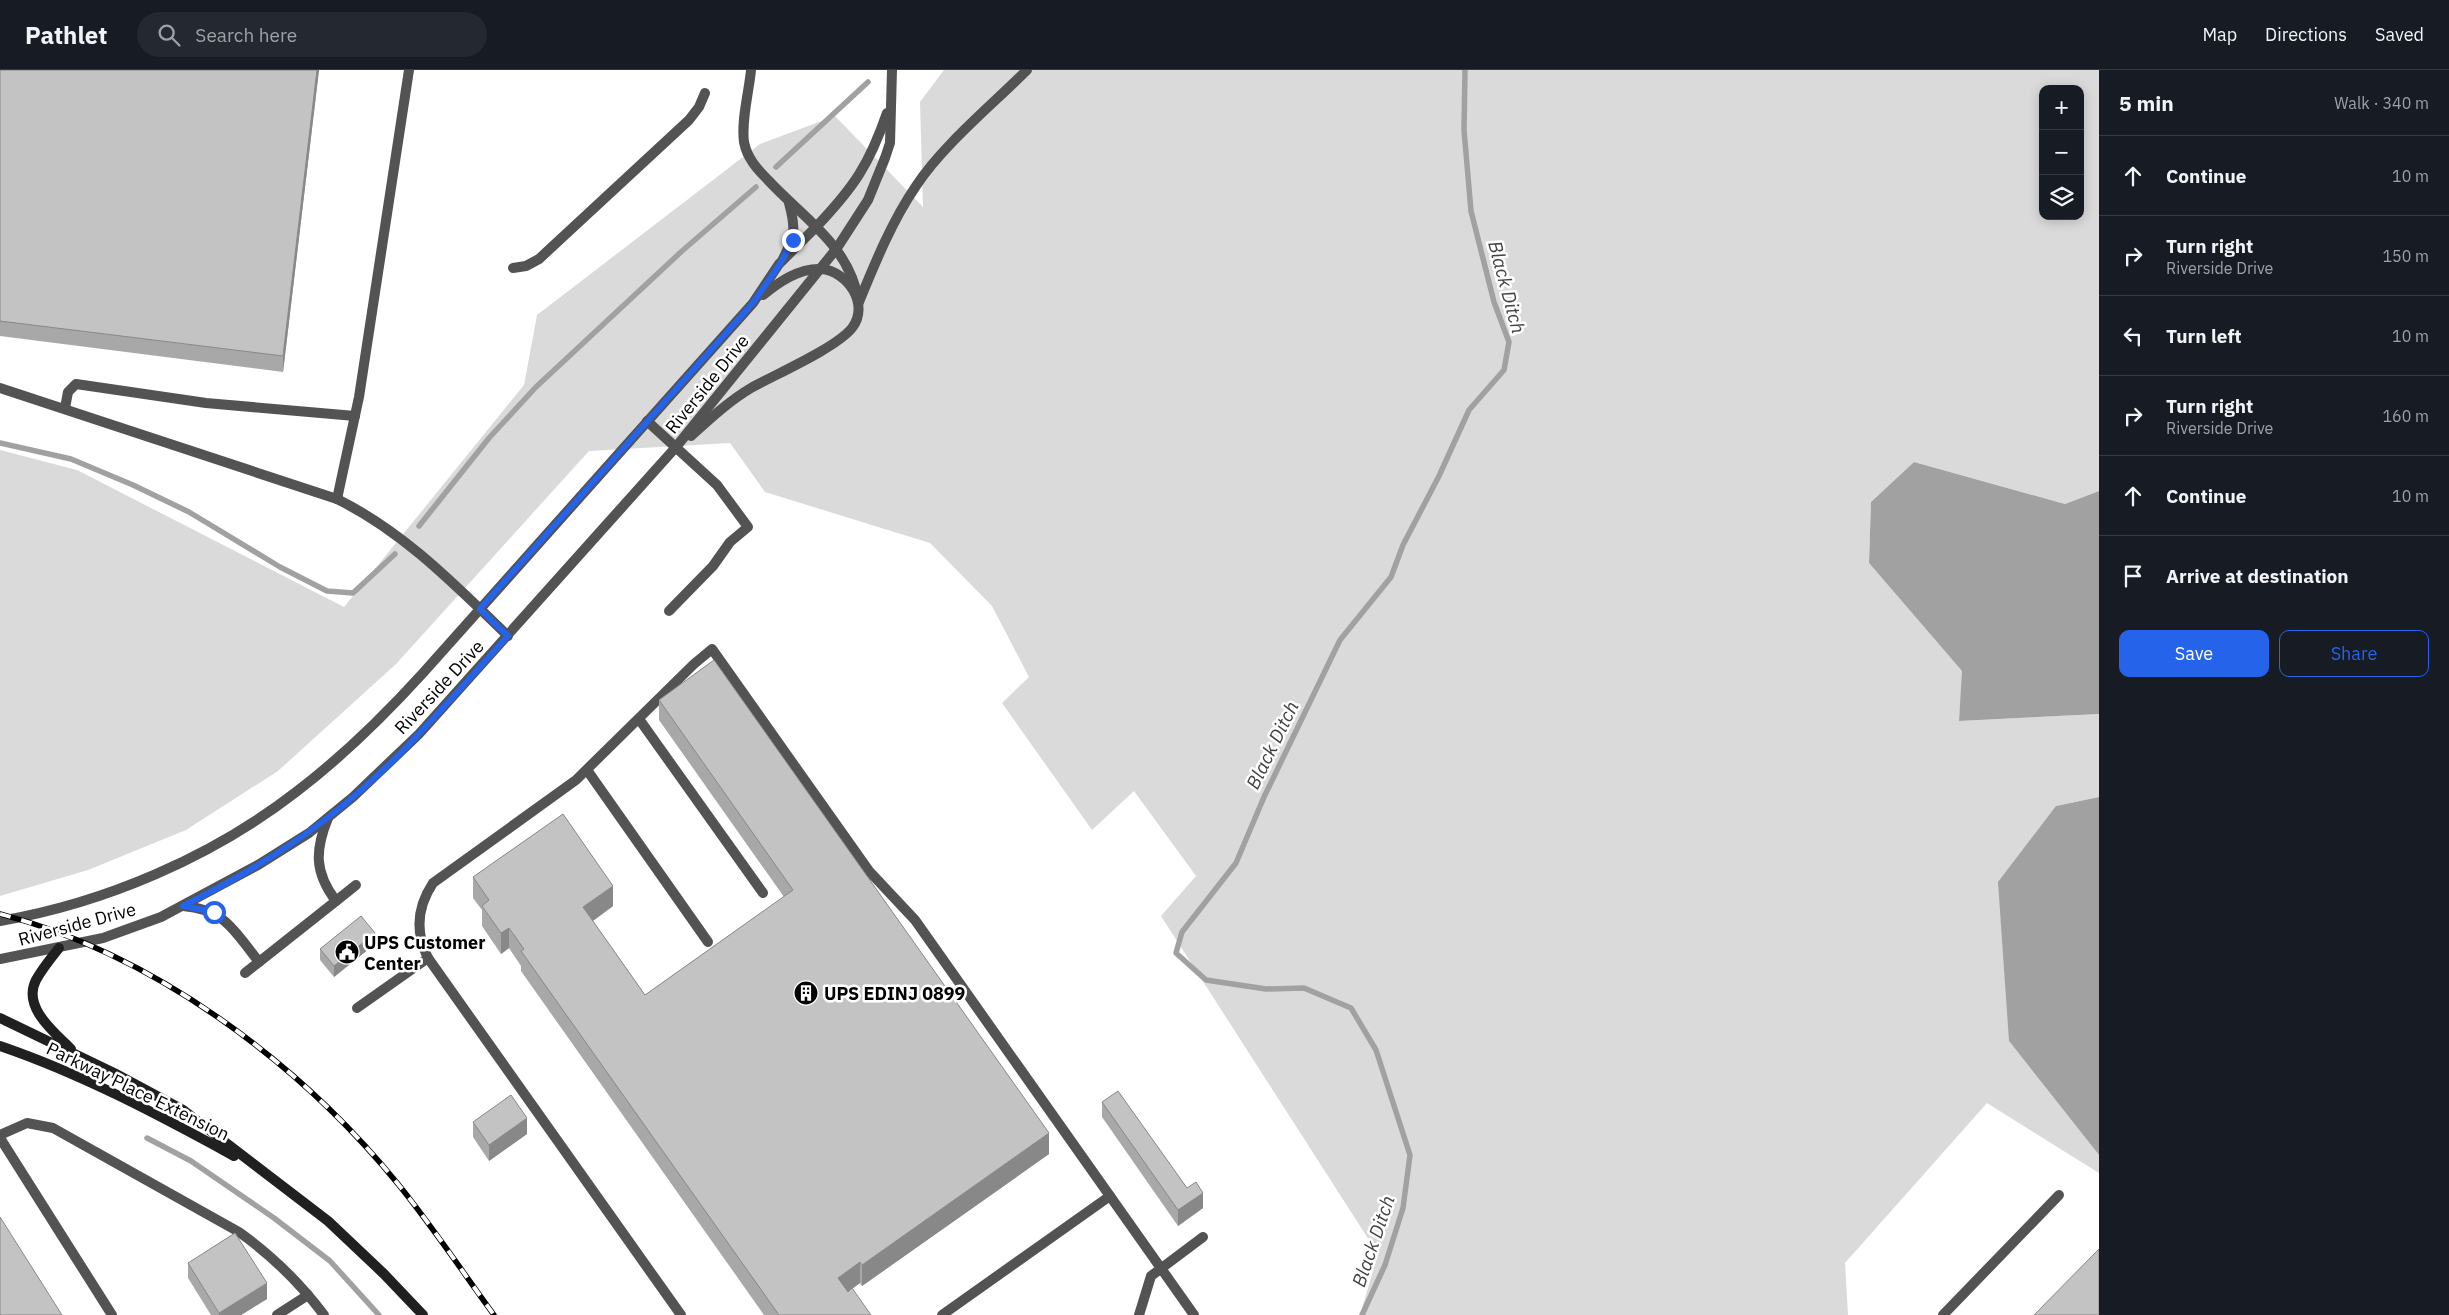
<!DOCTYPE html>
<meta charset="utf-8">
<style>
:root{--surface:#171b24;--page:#242831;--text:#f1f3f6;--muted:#9ea1a6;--line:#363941;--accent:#2563eb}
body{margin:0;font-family:"IBM Plex Sans",sans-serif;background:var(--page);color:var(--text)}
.controls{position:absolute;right:15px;top:15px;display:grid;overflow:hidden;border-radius:10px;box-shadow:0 2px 12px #0003}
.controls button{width:45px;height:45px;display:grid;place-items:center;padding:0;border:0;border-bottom:1px solid var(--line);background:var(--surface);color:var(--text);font:25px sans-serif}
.stop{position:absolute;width:15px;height:15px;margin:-11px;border:4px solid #2563eb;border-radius:50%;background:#fff}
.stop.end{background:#2563eb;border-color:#fff;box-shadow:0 1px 5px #0008}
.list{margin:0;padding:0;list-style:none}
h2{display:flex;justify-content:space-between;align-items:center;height:65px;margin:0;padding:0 20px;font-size:21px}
h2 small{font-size:16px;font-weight:400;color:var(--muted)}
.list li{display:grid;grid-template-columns:32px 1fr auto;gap:15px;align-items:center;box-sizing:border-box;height:80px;padding:0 20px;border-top:1px solid var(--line)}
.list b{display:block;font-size:19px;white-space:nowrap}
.list p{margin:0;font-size:16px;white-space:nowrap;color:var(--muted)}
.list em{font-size:16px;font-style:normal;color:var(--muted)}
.actions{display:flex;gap:10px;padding:15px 20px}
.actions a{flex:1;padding:11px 0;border:1px solid var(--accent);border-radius:10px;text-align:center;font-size:18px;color:var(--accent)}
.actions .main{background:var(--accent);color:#fff}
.icon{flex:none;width:28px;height:28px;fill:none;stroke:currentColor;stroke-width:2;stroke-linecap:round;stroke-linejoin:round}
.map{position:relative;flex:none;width:2099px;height:1245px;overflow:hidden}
header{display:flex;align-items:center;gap:30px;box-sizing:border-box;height:70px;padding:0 25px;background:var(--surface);border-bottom:1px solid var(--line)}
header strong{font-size:24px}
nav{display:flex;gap:28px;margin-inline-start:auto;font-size:18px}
.search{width:350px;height:45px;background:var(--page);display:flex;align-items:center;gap:12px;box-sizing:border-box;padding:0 18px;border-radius:28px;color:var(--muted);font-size:19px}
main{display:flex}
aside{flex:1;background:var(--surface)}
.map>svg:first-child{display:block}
.green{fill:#dadada;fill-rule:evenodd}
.water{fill:#a1a1a1}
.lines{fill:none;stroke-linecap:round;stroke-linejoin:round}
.stream{stroke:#a1a1a1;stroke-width:5.5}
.service{stroke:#535353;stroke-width:10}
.minor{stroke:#535353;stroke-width:10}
.secondary{stroke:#202020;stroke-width:10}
.rail-casing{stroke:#000;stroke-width:5.5}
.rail{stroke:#fff;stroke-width:4;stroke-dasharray:11;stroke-linecap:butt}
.wall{fill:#a8a8a8}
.shaded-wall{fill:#888}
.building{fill:#c3c3c3;stroke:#888}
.route{stroke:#2563eb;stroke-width:6}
.labels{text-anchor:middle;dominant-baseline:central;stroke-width:5;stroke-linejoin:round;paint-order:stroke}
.street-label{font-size:18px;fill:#000;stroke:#fff}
.poi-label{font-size:18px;font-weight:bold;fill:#000;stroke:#fff;text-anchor:start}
.water-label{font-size:19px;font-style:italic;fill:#424242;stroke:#fff}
</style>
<header>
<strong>Pathlet</strong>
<div class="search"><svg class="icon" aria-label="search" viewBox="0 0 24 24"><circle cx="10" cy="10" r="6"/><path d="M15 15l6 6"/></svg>Search here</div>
<nav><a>Map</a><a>Directions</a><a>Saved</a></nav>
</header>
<main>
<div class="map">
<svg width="2099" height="1245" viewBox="0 0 2099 1245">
<rect width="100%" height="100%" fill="#fff"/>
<!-- green -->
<path class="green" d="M 944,0 L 2099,0 L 2099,421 L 2065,434 L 1914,392 L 1871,432 L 1869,493 L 1963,602 L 1959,651 L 2099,644 L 2099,727 L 2056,736 L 2009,971 L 2099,1085 L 2099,1103 L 1987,1033 L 1845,1193 L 1848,1245 L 1360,1245 L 1378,1184 L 1161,846 L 1196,806 L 1134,721 L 1092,760 L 1002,633 L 1029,607 L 992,536 L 930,473 L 765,422 L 730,373 L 589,381 L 396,594 L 278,701 L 186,760 L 88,800 L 0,826 L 0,380 L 77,400 L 344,537 L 524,315 L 537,245 L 760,74 L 835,46 L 923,137 L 920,32 ZM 2043,19 L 2080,19 L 2080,146 L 2043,146 Z"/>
<!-- water -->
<g class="water">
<path d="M 1914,392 L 2065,434 L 2099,421 L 2099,644 L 1959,651 L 1962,601 L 1869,493 L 1871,432 Z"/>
<path d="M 2099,727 L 2099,1085 L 2009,971 L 1998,812 L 2056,736 Z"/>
</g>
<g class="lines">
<!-- stream -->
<g class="stream">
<path d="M 776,97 L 868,12"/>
<path d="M 0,373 L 71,389 L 133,415 L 189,442 L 280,497 L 327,521 L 353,523 L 395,484"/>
<path d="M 419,456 L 489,368 L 536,317 L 682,181 L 756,117"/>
<path d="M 147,1068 L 191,1091 L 274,1148 L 330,1191 L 379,1245"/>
<path d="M 1362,1245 L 1385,1195 L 1403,1138 L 1410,1085 L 1376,980 L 1351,938 L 1304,918 L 1266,919 L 1206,910 L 1176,883 L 1182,862 L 1236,793 L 1264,727 L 1340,570 L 1391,507 L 1403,475 L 1439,406 L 1469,340 L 1504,300 L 1509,272 L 1494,232 L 1471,141 L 1464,60 L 1465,0"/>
</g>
<!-- service -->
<g class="service">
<path d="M 751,0 C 749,22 741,50 744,72 C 747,88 757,99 768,110 C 802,147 849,175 858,229"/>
<path d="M 816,157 C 854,117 869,95 887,43"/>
<path d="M 837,178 L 868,130 L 885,88 L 890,73 L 892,0"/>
<path d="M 783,189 C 795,165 796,159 789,133"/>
<path d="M 513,198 L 526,196 L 539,189 L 689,50 L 699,37 L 705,23"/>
<path d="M 859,232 C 875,193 892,151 916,116 C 943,75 992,35 1027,0"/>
<path d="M 0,318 L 337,429 C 404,462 455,515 508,566"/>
<path d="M 65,338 L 68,322 L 76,314 L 206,333 L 355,346"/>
<path d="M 647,351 L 717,415 L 748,457 L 730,472 L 713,496 L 669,541"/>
<path d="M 337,429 L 359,327 L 409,0"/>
<path d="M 639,649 L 763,823"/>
<path d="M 587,700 L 708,872"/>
<path d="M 336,831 L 356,815"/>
<path d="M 183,836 C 225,839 235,862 259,892 L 336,831 C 314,802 315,780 328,748"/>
<path d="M 245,903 L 259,892"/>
<path d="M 357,938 L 428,888"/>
<path d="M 0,1065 L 27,1053 L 53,1058 L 239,1162 C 271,1185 300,1213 324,1245"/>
<path d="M 0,1068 L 112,1245"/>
<path d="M 277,1245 L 308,1225"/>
<path d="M 681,1245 L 428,888 C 415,862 417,837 433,813 L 576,710 L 694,594 L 712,579 L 869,801 L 915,850 L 1194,1245"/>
<path d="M 942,1245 L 1110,1126"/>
<path d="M 1139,1245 L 1151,1206 L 1203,1167"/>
<path d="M 1943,1245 L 2059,1125"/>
</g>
<!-- minor -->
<g class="minor">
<path d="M 691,366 C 710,349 729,331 751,318 C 776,304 836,278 852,258 C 870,235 848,201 821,199 C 799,198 779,212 763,225"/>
<path d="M 0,851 C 105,833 212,787 296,722 C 342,687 384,646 423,603 L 753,233 L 779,194 L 816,157"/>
<path d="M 0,889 L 103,868 L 161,847 L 258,795 L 309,763 L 353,727 L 419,664 L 676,377 L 837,178"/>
</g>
<!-- secondary -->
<g class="secondary">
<path d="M 59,878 C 51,888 42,899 36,910 C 22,937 54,962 71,979"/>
<path d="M 0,948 L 114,1003 L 183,1040 L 328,1151 L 384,1204 L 423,1245"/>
<path d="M 0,976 C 82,1004 159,1045 234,1086"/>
</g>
<defs>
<path id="rail" d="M 0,844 C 153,884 299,992 398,1114 C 432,1156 462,1201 494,1245"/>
</defs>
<!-- rail casing -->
<use href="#rail" class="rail-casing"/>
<!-- rail -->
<use href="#rail" class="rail"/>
</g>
<!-- wall -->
<g class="wall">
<path d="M 0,0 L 319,0 L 283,302 L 0,266 Z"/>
<path d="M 659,630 L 1049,1084 L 862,1216 L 860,1213 L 847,1222 L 871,1245 L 764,1245 L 521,901 L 521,896 L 509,878 L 501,884 L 482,856 L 482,840 L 473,828 L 473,807 L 613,836 L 593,851 L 645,925 L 784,827 L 659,650 Z"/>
<path d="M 375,874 L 334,907 L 320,890 L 320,879 Z"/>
<path d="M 1102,1032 L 1203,1138 L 1178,1156 L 1102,1047 Z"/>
<path d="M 473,1052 L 527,1064 L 489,1091 L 473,1067 Z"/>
<path d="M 188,1193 L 267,1229 L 241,1245 L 211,1245 L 188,1208 Z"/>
</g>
<!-- shaded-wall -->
<g class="shaded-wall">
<path d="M 317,0 L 319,0 L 283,302 L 283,286 Z"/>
<path d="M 613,816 L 613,836 L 583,858 L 583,837 Z"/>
<path d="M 509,858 L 509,878 L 501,884 L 501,863 Z"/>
<path d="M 375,863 L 375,874 L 334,907 L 334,896 Z"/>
<path d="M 527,1048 L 527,1064 L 489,1091 L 489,1075 Z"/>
<path d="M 1049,1063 L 1049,1084 L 862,1216 L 862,1195 Z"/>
<path d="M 1203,1123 L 1203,1138 L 1178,1156 L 1178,1140 Z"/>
<path d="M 860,1192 L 860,1213 L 838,1229 L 838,1208 Z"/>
<path d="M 267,1213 L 267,1229 L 241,1245 L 219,1245 L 219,1243 Z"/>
</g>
<!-- building -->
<g class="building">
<path d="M 0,0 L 317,0 L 283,286 L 0,251 Z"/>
<path d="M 714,590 L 1049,1063 L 862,1195 L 860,1192 L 838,1208 L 848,1222 L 852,1218 L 871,1245 L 779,1245 L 521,881 L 524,879 L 509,858 L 501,863 L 482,836 L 489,830 L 473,807 L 563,744 L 613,816 L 583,837 L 645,925 L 793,820 L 659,630 Z"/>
<path d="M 361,846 L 375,863 L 334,896 L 320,879 Z"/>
<path d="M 1118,1021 L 1187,1118 L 1196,1112 L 1203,1123 L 1178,1140 L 1102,1032 Z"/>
<path d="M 511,1025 L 527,1048 L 489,1075 L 473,1052 Z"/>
<path d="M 0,1147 L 62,1245 L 0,1245 Z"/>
<path d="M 235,1163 L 267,1213 L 219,1243 L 188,1193 Z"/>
<path d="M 2099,1179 L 2099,1245 L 2034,1245 Z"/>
</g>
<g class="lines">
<!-- route -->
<path class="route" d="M 214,842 L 183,836 C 233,811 282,783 326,749 C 395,697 450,629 508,566 L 480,539 L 753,233 L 780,194 L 793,170"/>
</g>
<!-- icons -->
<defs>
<symbol id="civic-disc" viewBox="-11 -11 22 22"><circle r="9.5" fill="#000" stroke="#fff"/><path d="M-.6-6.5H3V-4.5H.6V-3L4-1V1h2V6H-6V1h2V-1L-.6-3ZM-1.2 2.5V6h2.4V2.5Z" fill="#fff"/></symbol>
<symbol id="building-disc" viewBox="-11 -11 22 22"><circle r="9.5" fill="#000" stroke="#fff"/><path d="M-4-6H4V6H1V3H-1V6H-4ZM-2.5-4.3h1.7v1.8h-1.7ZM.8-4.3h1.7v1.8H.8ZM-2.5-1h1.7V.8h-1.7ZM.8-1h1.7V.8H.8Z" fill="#fff"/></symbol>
</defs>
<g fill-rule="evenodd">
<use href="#civic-disc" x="333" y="868" width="28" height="28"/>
<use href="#building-disc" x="792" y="909" width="28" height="28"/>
</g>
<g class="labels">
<!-- street labels -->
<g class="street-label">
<text transform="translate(707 314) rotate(-51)">Riverside Drive</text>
<text transform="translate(439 617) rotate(-47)">Riverside Drive</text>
<text transform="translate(77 854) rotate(-15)">Riverside Drive</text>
<text transform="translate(138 1021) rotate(26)">Parkway Place Extension</text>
</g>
<!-- poi labels -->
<g class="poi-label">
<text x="364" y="872">UPS Customer<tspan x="364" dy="21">Center</tspan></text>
<text x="824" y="923">UPS EDINJ 0899</text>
</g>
<!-- water labels -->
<g class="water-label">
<text transform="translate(1507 217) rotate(75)">Black Ditch</text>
<text transform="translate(1272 675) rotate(-64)">Black Ditch</text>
<text transform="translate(1373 1171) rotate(-71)">Black Ditch</text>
</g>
</g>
</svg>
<div class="controls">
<button>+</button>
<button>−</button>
<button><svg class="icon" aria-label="layers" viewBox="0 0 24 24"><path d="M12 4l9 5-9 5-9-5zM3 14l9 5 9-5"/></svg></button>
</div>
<div class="stop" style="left:214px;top:842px"></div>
<div class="stop end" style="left:793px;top:170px"></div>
</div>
<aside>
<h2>5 min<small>Walk · 340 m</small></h2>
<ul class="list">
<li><svg class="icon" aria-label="ahead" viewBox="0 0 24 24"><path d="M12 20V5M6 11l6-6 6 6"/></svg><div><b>Continue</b></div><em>10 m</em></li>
<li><svg class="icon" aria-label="right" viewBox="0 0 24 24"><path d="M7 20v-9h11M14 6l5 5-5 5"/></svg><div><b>Turn right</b><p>Riverside Drive</p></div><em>150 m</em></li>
<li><svg class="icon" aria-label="left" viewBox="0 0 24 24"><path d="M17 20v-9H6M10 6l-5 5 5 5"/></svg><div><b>Turn left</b></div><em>10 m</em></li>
<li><svg class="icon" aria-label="right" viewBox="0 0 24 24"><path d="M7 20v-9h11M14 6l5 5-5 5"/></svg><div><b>Turn right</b><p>Riverside Drive</p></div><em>160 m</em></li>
<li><svg class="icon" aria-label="ahead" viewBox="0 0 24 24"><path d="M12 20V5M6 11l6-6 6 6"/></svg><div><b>Continue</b></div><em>10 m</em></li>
<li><svg class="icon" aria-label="arrive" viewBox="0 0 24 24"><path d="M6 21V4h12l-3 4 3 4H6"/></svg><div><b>Arrive at destination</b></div></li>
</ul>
<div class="actions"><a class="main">Save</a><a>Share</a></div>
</aside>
</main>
